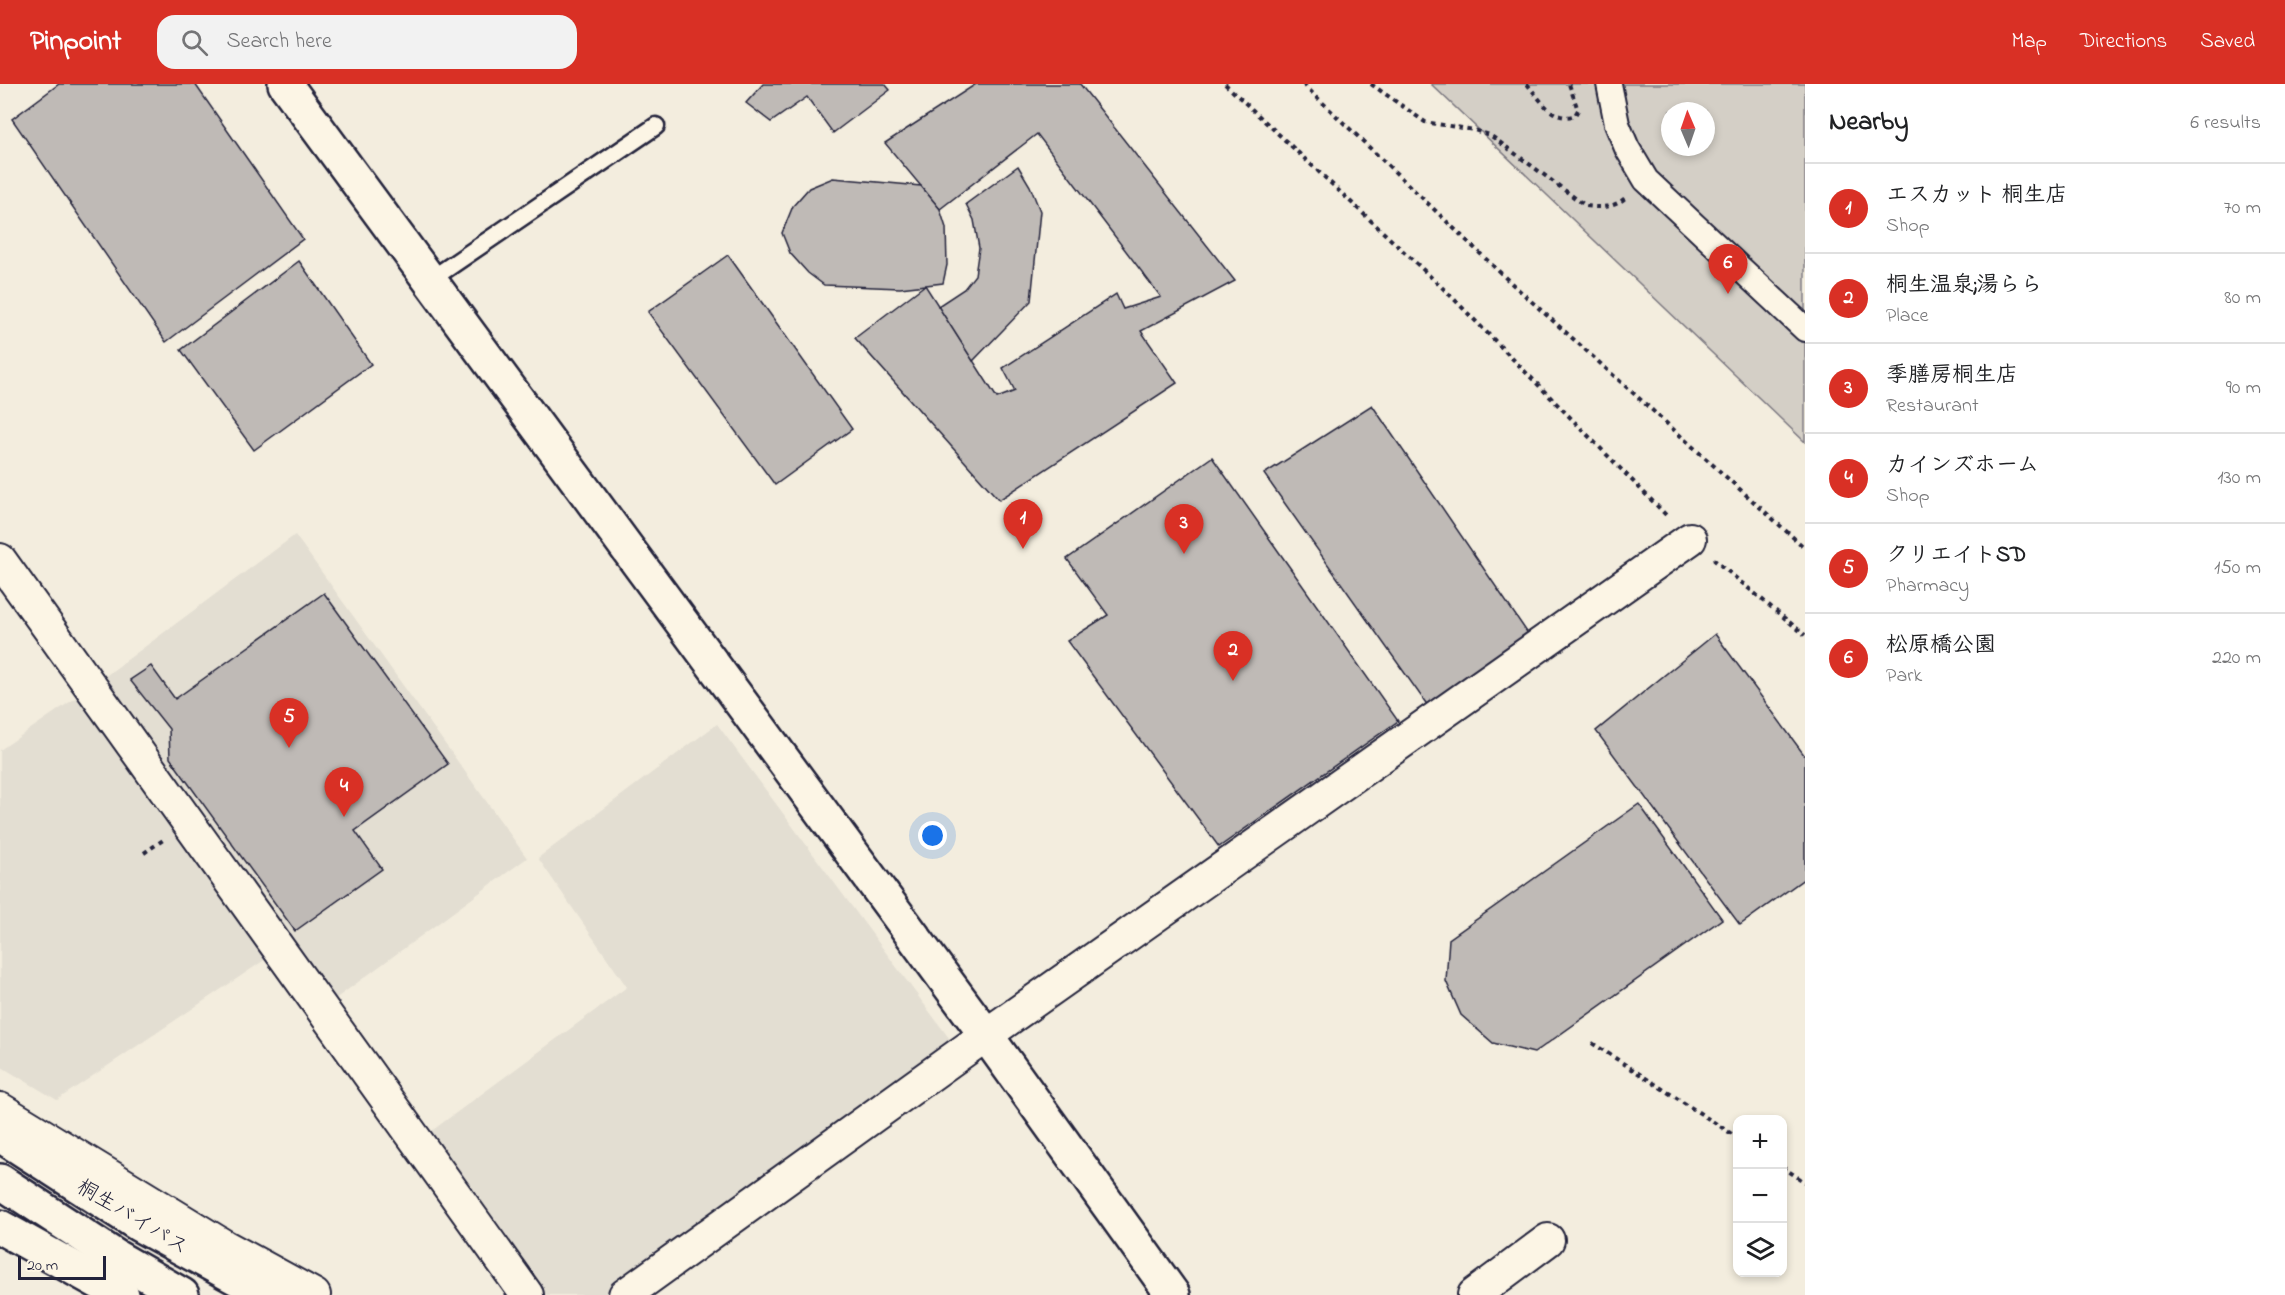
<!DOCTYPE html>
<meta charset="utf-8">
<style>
:root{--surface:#fff;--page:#f2f2f2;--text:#202124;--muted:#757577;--line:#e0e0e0;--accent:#d93025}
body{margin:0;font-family:"Indie Flower","Klee One",sans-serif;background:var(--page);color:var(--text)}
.controls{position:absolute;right:18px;bottom:18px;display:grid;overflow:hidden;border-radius:12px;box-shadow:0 3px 9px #0003}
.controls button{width:54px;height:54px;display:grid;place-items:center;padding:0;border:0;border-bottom:2px solid var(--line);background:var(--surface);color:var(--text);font:30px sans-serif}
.compass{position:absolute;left:1661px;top:18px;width:54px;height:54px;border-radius:50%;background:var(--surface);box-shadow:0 3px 9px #0003;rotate:358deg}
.scale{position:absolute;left:18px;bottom:15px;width:88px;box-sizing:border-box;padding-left:6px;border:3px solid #22223b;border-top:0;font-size:16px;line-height:21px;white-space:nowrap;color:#22223b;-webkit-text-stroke:4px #fcf5e5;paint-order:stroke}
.you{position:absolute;left:933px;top:752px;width:21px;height:21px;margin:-15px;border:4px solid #fff;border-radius:50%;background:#1a73e8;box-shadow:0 0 0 9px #1a73e833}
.badge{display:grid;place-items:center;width:39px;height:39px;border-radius:50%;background:var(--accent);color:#fff;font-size:20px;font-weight:700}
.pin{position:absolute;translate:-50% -50px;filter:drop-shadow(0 2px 3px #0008)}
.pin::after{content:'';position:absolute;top:32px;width:21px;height:18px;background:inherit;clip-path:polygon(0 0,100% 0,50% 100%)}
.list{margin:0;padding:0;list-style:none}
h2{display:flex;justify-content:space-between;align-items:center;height:78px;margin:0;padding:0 24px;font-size:26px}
h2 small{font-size:20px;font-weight:400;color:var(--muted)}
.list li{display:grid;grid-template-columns:39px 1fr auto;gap:18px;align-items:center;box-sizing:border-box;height:90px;padding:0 24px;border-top:2px solid var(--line)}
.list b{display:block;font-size:22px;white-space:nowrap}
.list p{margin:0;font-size:20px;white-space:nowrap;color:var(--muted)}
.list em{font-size:20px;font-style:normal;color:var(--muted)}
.icon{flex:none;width:33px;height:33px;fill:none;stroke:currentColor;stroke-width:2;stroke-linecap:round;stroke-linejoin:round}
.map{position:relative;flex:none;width:1805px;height:1211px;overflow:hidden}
header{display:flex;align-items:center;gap:36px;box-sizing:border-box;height:84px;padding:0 30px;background:var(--accent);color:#fff}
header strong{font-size:28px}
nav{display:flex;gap:33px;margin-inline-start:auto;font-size:21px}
.search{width:420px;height:54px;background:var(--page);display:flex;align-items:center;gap:15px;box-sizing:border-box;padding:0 21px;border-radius:18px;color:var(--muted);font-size:22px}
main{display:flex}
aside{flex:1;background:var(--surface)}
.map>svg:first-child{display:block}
.built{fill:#e3ded2}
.green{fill:#d4cfc6;stroke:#7b7880;stroke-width:1.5;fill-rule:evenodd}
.building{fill:#bfbab6;stroke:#22223b;stroke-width:1.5}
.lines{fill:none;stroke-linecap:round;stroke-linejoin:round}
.service-casing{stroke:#22223b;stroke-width:21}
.pedestrian-casing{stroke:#22223b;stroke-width:28}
.minor-casing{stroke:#22223b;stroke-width:36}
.tertiary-casing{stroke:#22223b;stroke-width:38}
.trunk-casing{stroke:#22223b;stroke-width:38}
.path{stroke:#22223b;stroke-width:4;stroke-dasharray:4.5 4.5;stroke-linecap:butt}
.service{stroke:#fcf5e5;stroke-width:16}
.pedestrian{stroke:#fcf5e5;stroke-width:24}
.minor{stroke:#fcf5e5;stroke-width:32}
.tertiary{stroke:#fcf5e5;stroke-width:33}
.trunk{stroke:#fcf5e5;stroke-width:33}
.labels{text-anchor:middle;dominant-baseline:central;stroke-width:6;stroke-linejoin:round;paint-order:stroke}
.street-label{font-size:21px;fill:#22223b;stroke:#fcf5e5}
</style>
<header>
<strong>Pinpoint</strong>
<div class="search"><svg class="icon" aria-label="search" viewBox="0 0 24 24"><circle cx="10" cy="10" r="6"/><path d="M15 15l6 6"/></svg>Search here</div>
<nav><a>Map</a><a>Directions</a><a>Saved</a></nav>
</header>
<main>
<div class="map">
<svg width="1805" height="1211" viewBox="0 0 1805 1211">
<rect width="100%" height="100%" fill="#f3edde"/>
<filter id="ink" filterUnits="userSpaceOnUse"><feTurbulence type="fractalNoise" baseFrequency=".0167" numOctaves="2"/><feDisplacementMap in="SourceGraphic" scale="12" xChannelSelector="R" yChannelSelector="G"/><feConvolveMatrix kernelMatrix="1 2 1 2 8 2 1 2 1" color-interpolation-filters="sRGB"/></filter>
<g filter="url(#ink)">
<!-- built -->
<g class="built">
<path d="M 295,451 L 527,774 L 331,918 L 269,873 L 57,1016 L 0,982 L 0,666 L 80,611 Z"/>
<path d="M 717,640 L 949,954 L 943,974 L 611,1211 L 544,1211 L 426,1051 L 627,903 L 538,774 Z"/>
</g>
<!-- green -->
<path class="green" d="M 1431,0 L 1805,0 L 1805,358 ZM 1670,27 L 1706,27 L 1706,63 L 1670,63 Z"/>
<!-- building -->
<g class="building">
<path d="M 59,0 L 195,0 L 303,155 L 166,258 L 12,35 Z"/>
<path d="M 763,0 L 885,0 L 890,6 L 833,49 L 807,13 L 771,38 L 746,19 Z"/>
<path d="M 976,0 L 1080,0 L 1235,197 L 1141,247 L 1177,299 L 999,416 L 855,254 L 925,201 L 997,314 L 1015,307 L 1003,284 L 1116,210 L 1123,225 L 1161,213 L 1037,50 L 940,125 L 885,59 Z"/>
<path d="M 1018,82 L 1030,102 L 1040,127 L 1031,217 L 973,277 L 938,222 L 964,205 L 975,191 L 979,164 L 974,136 L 966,120 Z"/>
<path d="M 833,94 L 921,102 L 940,125 L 946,144 L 947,181 L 943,199 L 900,204 L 824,201 L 808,189 L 790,169 L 782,149 L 793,122 L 809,104 Z"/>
<path d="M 728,171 L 852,345 L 775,401 L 648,228 Z"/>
<path d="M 299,177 L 371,280 L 254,366 L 181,266 Z"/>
<path d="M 1372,321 L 1531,554 L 1428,622 L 1264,390 Z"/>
<path d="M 1212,373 L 1398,637 L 1219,763 L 1067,557 L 1108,531 L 1067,475 Z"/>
<path d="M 324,509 L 448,680 L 355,747 L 382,785 L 295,847 L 170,674 L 169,645 L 130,596 L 151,582 L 175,615 Z"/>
<path d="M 1715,550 L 1805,672 L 1805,794 L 1740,841 L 1596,647 Z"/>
<path d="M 1639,720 L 1722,835 L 1534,969 L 1493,959 L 1461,931 L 1446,897 L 1449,855 Z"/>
</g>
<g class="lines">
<defs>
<path id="service" d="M 430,196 L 656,42"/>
<path id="pedestrian" d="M 1609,0 L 1617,40 L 1627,64 L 1646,96 L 1805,245"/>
<g id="minor">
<path d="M 0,476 L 527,1211"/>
<path d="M 0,1025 L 224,1162 L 314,1211"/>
<path d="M 625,1211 L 986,951 L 1690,455"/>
<path d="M 1474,1211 L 1548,1156"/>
</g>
<path id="tertiary" d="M 285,0 L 986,951 L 1173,1211"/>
<g id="trunk">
<path d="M 0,1051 L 138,1140 L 268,1211"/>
<path d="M 0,1097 L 116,1173 L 182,1211"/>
<path d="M 0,1143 L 122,1211"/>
</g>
</defs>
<!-- service casing -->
<use href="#service" class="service-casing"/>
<!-- pedestrian casing -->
<use href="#pedestrian" class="pedestrian-casing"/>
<!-- minor casing -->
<use href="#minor" class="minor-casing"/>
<!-- tertiary casing -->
<use href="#tertiary" class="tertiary-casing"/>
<!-- trunk casing -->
<use href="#trunk" class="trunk-casing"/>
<!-- path -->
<g class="path">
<path d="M 1225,0 L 1448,209 L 1668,433"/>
<path d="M 1303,0 L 1510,198 L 1805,464"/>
<path d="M 1371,0 L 1425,38 L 1474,46 L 1490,51 L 1586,122 C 1601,124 1614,124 1625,114"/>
<path d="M 1527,0 C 1539,14 1554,40 1575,31 L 1578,26 L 1569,0"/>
<path d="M 1713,475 L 1805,551"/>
<path d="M 144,769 L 163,756"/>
<path d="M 1592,959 L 1738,1054"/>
<path d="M 1782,1083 L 1805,1098"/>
</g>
<!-- service -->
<use href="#service" class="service"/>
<!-- pedestrian -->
<use href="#pedestrian" class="pedestrian"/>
<!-- minor -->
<use href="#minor" class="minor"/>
<!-- tertiary -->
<use href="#tertiary" class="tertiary"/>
<!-- trunk -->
<use href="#trunk" class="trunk"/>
</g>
</g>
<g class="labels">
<!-- street labels -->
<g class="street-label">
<text transform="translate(132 1134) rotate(31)">桐生バイパス</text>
</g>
</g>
</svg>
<div class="controls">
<button>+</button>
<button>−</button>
<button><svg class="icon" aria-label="layers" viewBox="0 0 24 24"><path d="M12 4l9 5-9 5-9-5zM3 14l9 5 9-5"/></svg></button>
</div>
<svg class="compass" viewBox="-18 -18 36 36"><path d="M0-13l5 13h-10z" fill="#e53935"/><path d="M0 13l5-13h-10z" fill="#757577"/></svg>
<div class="scale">20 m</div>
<div class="you"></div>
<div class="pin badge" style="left:1023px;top:465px">1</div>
<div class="pin badge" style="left:1233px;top:597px">2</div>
<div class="pin badge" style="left:1184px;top:470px">3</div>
<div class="pin badge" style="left:344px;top:733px">4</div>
<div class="pin badge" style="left:289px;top:664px">5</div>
<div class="pin badge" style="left:1728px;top:210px">6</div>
</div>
<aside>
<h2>Nearby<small>6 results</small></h2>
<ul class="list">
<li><span class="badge">1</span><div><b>エスカット 桐生店</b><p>Shop</p></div><em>70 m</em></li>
<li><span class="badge">2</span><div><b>桐生温泉;湯らら</b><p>Place</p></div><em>80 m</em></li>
<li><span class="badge">3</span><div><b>季膳房桐生店</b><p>Restaurant</p></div><em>90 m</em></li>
<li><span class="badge">4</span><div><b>カインズホーム</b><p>Shop</p></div><em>130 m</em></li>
<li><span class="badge">5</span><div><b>クリエイトSD</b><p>Pharmacy</p></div><em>150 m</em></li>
<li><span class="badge">6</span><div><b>松原橋公園</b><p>Park</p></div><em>220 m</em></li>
</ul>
</aside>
</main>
